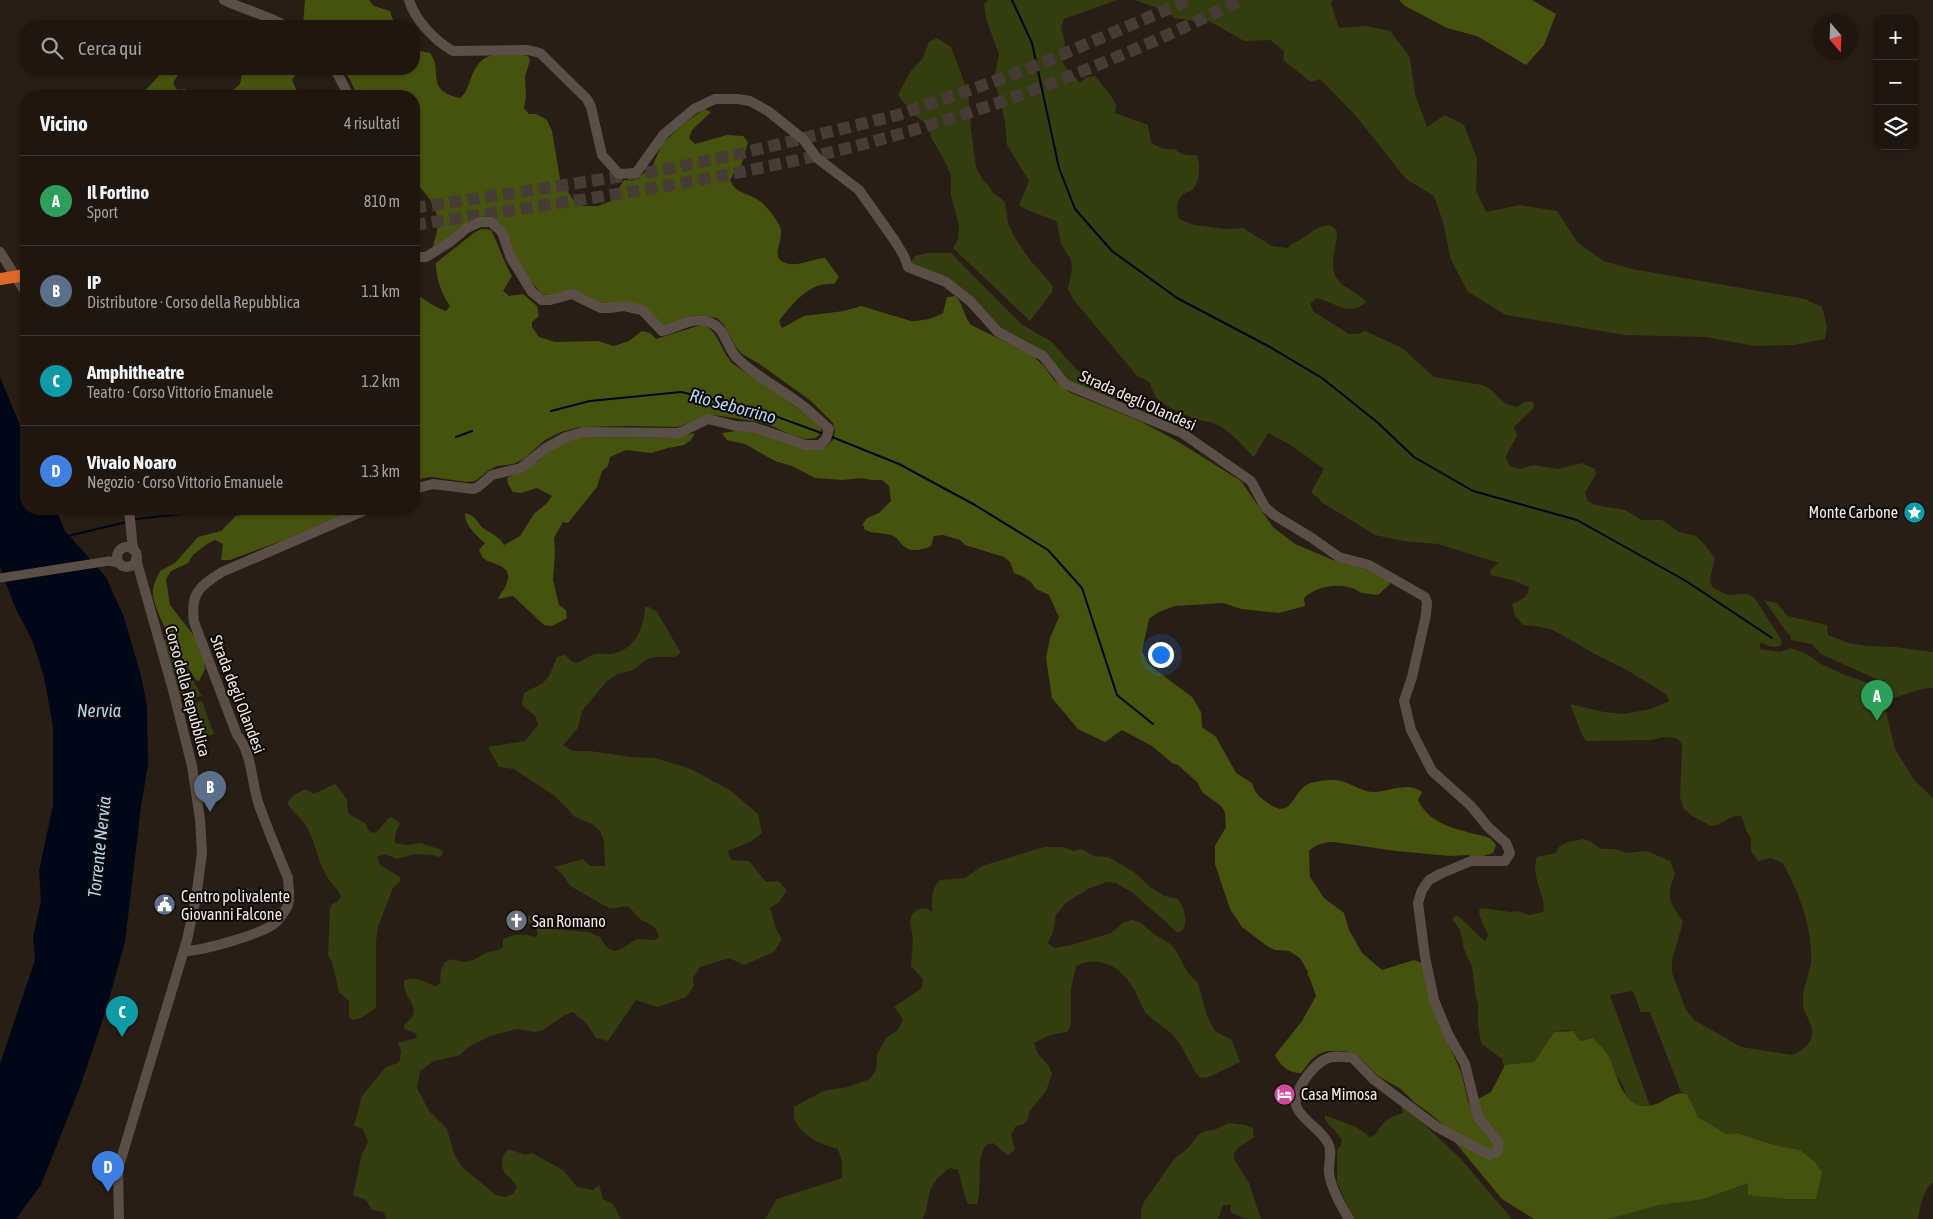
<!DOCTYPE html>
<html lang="it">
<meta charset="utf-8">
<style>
:root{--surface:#1f1610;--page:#2c231e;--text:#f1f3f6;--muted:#a19f9f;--line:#3c3530;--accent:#7c3aed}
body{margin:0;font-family:"Asap Condensed",sans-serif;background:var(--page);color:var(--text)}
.controls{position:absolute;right:15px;top:15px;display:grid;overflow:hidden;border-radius:10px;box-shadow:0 1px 4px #0004}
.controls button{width:45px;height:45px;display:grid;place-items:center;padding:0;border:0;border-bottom:1px solid var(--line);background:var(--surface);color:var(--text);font:25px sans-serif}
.compass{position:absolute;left:1813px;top:15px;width:45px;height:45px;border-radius:50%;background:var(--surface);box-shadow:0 1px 4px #0004;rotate:161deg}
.you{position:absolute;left:1160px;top:654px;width:18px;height:18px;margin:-12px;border:4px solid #fff;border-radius:50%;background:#1a73e8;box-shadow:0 0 0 8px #1a73e833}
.badge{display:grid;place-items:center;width:32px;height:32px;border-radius:50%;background:var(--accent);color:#fff;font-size:16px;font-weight:700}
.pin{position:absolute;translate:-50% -41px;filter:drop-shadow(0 1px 2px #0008)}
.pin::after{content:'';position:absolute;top:26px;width:18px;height:15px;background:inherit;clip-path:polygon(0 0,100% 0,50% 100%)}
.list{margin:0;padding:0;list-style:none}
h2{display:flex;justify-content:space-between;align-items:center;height:65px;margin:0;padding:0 20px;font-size:21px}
h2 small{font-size:16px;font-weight:400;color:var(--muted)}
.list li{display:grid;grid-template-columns:32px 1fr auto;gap:15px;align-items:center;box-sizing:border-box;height:90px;padding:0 20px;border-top:1px solid var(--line)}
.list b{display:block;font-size:19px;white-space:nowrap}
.list p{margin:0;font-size:16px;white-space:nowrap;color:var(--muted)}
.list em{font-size:16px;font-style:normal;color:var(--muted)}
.icon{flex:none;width:28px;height:28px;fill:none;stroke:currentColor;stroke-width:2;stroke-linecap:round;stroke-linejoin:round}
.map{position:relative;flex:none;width:1933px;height:1219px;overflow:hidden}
.search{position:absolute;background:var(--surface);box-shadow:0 1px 4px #0004;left:20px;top:20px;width:400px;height:55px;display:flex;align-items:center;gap:12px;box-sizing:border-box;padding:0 18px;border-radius:20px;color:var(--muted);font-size:19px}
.panel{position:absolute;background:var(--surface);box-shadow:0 1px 4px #0004;left:20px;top:90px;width:400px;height:425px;border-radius:20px}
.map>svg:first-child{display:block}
.green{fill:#333d10}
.forest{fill:#46530e}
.water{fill:#000717}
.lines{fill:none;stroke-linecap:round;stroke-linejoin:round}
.stream{stroke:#000717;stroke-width:2}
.motorway-tunnel{stroke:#473c35;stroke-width:12;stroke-dasharray:12 6;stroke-linecap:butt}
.tertiary{stroke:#5b4e46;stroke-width:9}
.secondary{stroke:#5b4e46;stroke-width:10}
.motorway{stroke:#dc6928;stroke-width:12}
.labels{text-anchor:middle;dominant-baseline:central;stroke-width:4;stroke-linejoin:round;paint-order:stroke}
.street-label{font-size:16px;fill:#f1e9e4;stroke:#0e0906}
.poi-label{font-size:16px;fill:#f1e9e4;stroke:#0e0906;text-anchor:start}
.water-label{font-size:18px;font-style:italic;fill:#b4d5f5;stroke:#0e0906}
</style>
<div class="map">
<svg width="1933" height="1219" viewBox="0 0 1933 1219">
<rect width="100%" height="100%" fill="#291e16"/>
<!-- green -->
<g class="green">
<path d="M 988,0 L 1117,0 L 1064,19 L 1061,27 L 1065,44 L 1062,61 C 1066,70 1074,75 1080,83 L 1086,77 L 1095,76 L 1111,96 L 1116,104 L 1115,113 L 1148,125 L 1151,142 C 1159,148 1165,150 1174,149 C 1182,155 1188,156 1197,155 C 1200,166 1201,181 1192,190 C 1188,193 1189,191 1185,193 C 1176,198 1176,210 1179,219 L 1194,225 L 1226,229 L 1243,228 L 1272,246 L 1288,248 C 1293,242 1295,243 1301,239 C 1314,232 1313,227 1330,225 L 1337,231 C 1337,253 1324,269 1344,286 C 1352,291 1360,295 1366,302 C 1350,317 1335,303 1317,298 L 1310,304 L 1314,312 L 1349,334 L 1357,334 L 1365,331 L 1402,348 L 1434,377 L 1482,385 L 1490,389 L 1506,404 L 1517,407 L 1524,402 L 1532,401 L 1534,405 L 1533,409 L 1514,427 L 1517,435 C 1514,444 1508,449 1506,458 L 1510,466 L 1520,469 L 1533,465 L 1558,469 L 1582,463 L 1595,469 L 1596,474 L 1585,493 L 1588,501 L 1595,505 L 1625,510 L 1642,520 L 1662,520 L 1679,532 L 1696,536 L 1705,545 L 1715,558 L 1710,579 L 1712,587 L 1727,595 L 1747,594 L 1754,597 L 1782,641 L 1781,645 C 1774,649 1768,646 1761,642 L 1759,649 L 1780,652 L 1791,648 L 1807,654 L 1821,664 L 1845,675 L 1865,682 L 1876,689 L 1884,703 L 1895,749 L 1914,780 L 1933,798 L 1933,1183 C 1923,1188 1920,1209 1918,1219 L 1607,1219 L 1800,1150 L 1774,1145 L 1737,1133 L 1726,1134 L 1707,1127 L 1699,1118 L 1687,1094 L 1681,1092 L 1650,1012 L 1641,1012 L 1633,991 L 1610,995 L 1650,1106 L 1637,1105 L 1627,1098 L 1623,1086 L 1616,1075 L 1609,1057 L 1593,1038 L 1580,1041 L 1573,1031 L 1566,1030 L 1554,1032 L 1534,1062 L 1509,1084 L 1502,1059 L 1482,1044 L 1480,1038 L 1478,1024 L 1478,1004 L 1476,998 L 1472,967 L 1464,949 L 1460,930 L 1452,919 L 1456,915 C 1467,923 1475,933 1485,941 L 1488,935 L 1480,917 L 1479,911 L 1481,908 L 1511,912 L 1517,911 L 1530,915 L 1543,912 C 1547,895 1530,880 1537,857 L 1556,853 L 1559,847 L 1565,843 L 1583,839 L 1590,841 L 1601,849 L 1614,849 L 1627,853 L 1647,851 L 1670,861 L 1675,874 C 1665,899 1670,901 1683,922 L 1672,960 L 1672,973 L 1686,1010 L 1694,1020 L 1741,1047 L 1793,1055 C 1806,1048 1817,1039 1810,1023 C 1807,1015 1803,1011 1803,1002 C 1802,988 1810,974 1811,961 C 1813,927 1798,891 1783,863 L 1771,858 L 1758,861 L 1751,851 L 1751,838 C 1745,832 1745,823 1741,816 L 1734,816 L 1717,825 L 1711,826 L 1694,817 L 1684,809 L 1680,797 L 1682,748 L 1681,742 L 1676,738 L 1663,737 L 1652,740 L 1586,741 L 1582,735 L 1570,704 L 1604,712 L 1624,714 L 1651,709 L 1669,701 L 1666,694 L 1625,669 L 1595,654 L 1553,630 L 1541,627 L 1523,625 L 1515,616 L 1512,604 L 1524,598 L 1528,593 L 1529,587 L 1512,580 L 1491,575 L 1490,572 L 1492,568 L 1499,563 L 1438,544 L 1403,541 L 1375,535 L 1323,503 L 1311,492 L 1324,469 L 1292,446 L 1268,433 L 1254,457 C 1241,445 1230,429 1213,423 C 1207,421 1200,421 1194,418 C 1183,414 1169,408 1160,401 C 1148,391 1156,381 1138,377 L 1073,299 L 1068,289 L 1072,269 L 1071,260 L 1061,244 L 1057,222 C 1045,215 1029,213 1019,205 L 1029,181 L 1007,145 L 1005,121 L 995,82 L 995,74 L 999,54 L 986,19 L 984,4 Z"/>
<path d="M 1135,0 L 1332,0 L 1331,4 L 1339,28 L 1366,26 L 1390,31 L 1410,57 L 1415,94 L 1427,127 L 1445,115 L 1464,125 L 1477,159 L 1476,191 L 1486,212 L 1520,205 L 1557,211 L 1578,243 L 1604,261 L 1632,269 L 1805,299 L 1822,307 L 1827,326 L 1825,339 L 1794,345 L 1755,346 L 1706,337 L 1625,335 L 1506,315 L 1468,292 L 1451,260 L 1443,222 L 1434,196 L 1406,179 L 1356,116 L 1320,79 L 1311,82 L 1283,60 L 1284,51 L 1270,40 L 1244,41 L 1209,21 L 1200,22 L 1174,18 L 1168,12 Z"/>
<path d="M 937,38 L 951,47 L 968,92 L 971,130 L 976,167 L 982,179 L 989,186 L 994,194 L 1002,199 L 1005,203 L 1008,223 L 1015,238 L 1031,261 L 1053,286 L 1052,292 L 1030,321 L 953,248 L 958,239 L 959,226 L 951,195 L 951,175 L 940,152 L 931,138 L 929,126 L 914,115 L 898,95 L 910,72 L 923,58 L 929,42 Z"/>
<path d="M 927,253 L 951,253 L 1021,324 L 1052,342 L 1076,369 L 1088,378 L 1091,384 L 1099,388 L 1112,388 L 1130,395 L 1118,399 L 1108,398 L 1067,382 L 1056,367 L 1000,330 L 978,304 L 909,266 L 915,256 Z"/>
<path d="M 1764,600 L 1777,603 L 1788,616 L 1827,625 L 1828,635 L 1848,643 L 1867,646 L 1895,647 L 1933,652 L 1933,688 C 1919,687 1907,695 1893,698 L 1889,687 L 1876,679 L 1821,654 L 1812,644 L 1791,640 L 1791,636 L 1785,630 Z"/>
<path d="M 645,607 L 649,607 L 657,612 L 681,653 L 674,657 L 655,657 L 647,659 L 633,670 L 618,674 L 607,681 L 582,711 L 578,728 L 563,745 L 573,751 L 590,751 L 630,757 L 655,758 L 691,769 L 731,791 L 758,814 L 762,833 L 752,841 L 728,851 L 731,860 L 749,861 L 766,882 L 778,881 L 787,890 L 779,902 L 770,908 L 776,929 L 782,939 L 774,952 L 744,965 L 729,958 L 700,967 L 693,978 L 694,986 L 686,997 L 658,1007 L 636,1000 L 608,1041 L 596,1038 L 587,1024 L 573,1012 L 565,1015 L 543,1030 L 534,1032 L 517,1029 L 490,1036 L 467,1048 L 460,1055 L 434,1061 L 420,1071 L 417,1088 L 429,1111 L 447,1129 L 454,1154 L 463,1168 L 496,1195 L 505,1197 L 513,1194 L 517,1186 C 507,1174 499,1172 503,1155 L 509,1149 L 525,1155 L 532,1153 L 563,1170 L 577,1187 L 593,1190 L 599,1185 L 603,1199 L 613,1204 L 621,1219 L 386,1219 L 384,1212 L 372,1210 L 366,1200 L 353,1195 L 362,1154 L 368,1142 L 363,1129 L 354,1126 L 362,1096 L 385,1068 L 397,1063 L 400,1060 L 401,1051 L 398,1043 L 416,1038 L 417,1034 L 405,1029 L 404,1025 C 427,1007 402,1001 404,981 C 415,974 425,983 436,986 L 440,983 L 441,970 L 445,962 C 459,957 453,961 465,962 C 471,962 478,957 484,954 C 490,950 497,953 503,947 L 503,939 C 514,934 523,933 535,937 L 538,934 L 536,929 L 528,922 L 528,917 L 531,914 C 540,914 542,925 550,929 L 588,932 L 600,937 L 606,947 L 614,951 L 623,948 L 637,939 L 654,940 L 659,938 C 658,926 648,924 640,919 C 636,916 633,910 628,907 C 622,905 615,910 609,908 L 570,886 L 563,875 L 554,867 L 583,859 L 590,866 L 605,866 L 604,841 L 600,831 L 592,824 L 575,817 L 555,796 L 514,769 L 499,767 L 488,747 L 525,741 L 538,725 L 536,717 L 523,706 L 522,702 L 524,693 L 543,683 L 549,676 L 557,657 L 565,655 L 574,663 C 582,663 587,656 595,654 C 600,653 605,654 611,654 C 635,650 644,629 645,607 Z"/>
<path d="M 169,639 L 202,696 L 180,700 L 163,640 Z"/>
<path d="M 202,701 L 214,734 L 197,740 L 185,707 Z"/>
<path d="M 335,784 L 347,799 L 348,812 L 350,815 L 365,823 L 369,831 L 373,833 C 382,831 383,821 391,817 L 400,823 L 395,835 L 395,843 L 408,845 L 420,843 L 442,850 L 443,854 L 440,857 L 431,855 L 414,854 L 397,859 L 385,854 L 377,857 L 380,865 L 400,877 L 400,881 L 393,888 L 378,927 L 376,941 L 376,1008 L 361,1018 L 353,1020 L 349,1017 L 349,1001 L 339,992 L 332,962 L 328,955 L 330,909 L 331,905 L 338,901 L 341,897 C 337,886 331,885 326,875 C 317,859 315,840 305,824 C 300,817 292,811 287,803 L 294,795 L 305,789 L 314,794 Z"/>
<path d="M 1044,847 L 1062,847 L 1074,851 L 1082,849 L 1094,856 L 1108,857 L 1134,872 L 1150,887 L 1165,896 L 1178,899 C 1184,908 1189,922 1182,931 L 1177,932 L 1133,893 L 1116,883 L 1107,882 L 1090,888 L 1067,902 L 1056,915 L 1053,932 L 1048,943 L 1054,948 L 1071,945 L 1111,933 L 1124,922 L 1133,920 L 1141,923 L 1154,934 L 1169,943 L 1175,949 L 1188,973 L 1198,983 L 1207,1016 L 1215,1031 L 1232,1040 L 1240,1062 L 1209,1077 L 1200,1078 C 1189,1065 1185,1048 1173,1035 C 1165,1027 1154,1022 1146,1013 C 1141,1006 1138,996 1134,989 C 1121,967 1100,954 1076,966 L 1071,989 L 1071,1024 L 1067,1032 L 1050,1035 L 1034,1043 L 1038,1054 L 1049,1066 L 1052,1074 L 1046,1091 L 1030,1111 L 1027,1121 L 1024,1124 L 1016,1126 L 1011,1134 L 1015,1150 L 1008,1156 L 993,1143 L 986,1145 C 975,1161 983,1185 977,1204 L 968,1204 C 963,1193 962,1181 958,1170 L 950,1168 C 940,1174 931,1184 929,1196 C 927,1204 927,1211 923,1219 L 765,1219 L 777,1199 L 842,1178 L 842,1162 L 838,1149 C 823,1145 805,1138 796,1123 C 794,1119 794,1112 794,1107 L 823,1091 L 848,1087 L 870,1079 L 876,1070 L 877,1054 L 887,1037 L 898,1030 L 903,1019 L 894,1007 L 922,988 L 923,979 L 911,966 L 913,939 L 910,922 L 912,914 L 918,909 L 926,908 L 932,912 C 932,900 931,889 940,880 L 965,878 L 982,866 Z"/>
<path d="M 1401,1105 L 1409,1110 L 1459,1157 L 1512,1219 L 1353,1219 L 1337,1182 L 1337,1150 L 1341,1145 L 1342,1139 L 1325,1120 L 1325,1115 C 1340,1122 1359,1125 1369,1137 L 1375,1135 C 1385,1120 1386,1119 1403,1113 Z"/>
<path d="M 1229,1123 L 1246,1125 L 1253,1128 L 1254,1137 C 1247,1143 1239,1145 1234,1153 L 1235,1161 L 1249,1183 L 1261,1219 L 1246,1219 L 1230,1212 L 1231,1205 L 1223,1205 L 1218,1219 L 1141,1219 L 1141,1210 L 1144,1202 L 1174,1159 L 1188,1148 L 1198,1135 L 1205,1131 L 1214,1130 Z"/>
</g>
<!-- forest -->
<g class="forest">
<path d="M 305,0 L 369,0 L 374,6 L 390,11 L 395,26 L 303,26 Z"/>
<path d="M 1399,0 L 1532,0 L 1556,14 L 1544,45 L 1526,65 L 1477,36 L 1447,28 L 1405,6 Z"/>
<path d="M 414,50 L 430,53 C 444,72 424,90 460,98 C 467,92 468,86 471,78 C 478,60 486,54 504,54 C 512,54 520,54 528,56 L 530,60 L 525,77 L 526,97 L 524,108 L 529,114 L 536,114 L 547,120 L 552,131 L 560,179 L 573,200 L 582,206 L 598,206 L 611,201 L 624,180 L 633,181 L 652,167 L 662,144 L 681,126 L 704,109 L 711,112 L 692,130 L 689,138 L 695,144 L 727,135 L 743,136 L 748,142 L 741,166 L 734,173 L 730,180 C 737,196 749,192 761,202 C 767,207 774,216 778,223 C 788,237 769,254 783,262 C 796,269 813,258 825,258 L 839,277 L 834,284 C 810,281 792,304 779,321 L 782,328 L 804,316 L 844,311 L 861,306 L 911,321 C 922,321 933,319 943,313 L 947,297 L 956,296 C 963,305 964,316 971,325 L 1032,355 L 1043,365 L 1054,380 L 1069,392 L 1142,422 L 1177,441 L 1241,481 L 1273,527 L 1295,544 L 1333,560 L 1375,572 L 1389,581 L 1390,584 L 1378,595 C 1373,594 1367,594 1362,593 C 1359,592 1356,589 1352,588 C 1336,583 1316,587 1304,598 L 1305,606 L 1279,613 L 1241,609 L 1223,603 L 1175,606 L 1159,612 L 1149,619 L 1142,651 L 1148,664 L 1192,697 L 1201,712 L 1202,727 L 1216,737 L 1236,773 L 1252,783 C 1255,793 1259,797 1268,803 C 1295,823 1291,785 1315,782 C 1323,780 1333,779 1341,781 C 1353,784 1362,792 1374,792 C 1391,791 1408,781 1422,792 L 1418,800 C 1431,828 1464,830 1490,838 L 1496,845 L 1493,853 L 1477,858 L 1468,855 L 1450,856 L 1396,851 L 1334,842 C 1323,842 1317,844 1309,851 L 1310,877 L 1324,898 L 1344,913 L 1349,930 L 1362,953 L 1382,970 L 1414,960 L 1422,963 L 1444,1034 L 1461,1072 L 1468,1101 L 1477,1122 L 1478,1099 L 1491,1092 L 1505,1065 L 1534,1062 L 1554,1032 L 1573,1031 L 1580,1041 L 1593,1038 C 1598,1044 1607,1051 1610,1059 C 1618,1077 1622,1107 1648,1106 C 1661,1106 1673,1090 1687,1094 L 1699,1118 L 1726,1134 L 1737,1133 L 1774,1145 L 1800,1150 L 1815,1162 L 1822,1173 L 1816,1199 L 1787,1199 L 1748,1195 L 1748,1183 L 1703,1199 L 1659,1205 L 1609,1219 L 1534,1219 L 1502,1199 L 1454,1141 L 1453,1133 L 1428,1112 L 1414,1102 L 1401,1089 L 1378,1076 L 1357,1055 L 1344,1051 L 1327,1051 L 1319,1054 L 1312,1059 L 1301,1073 C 1288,1073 1281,1066 1275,1055 L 1302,1021 L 1316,996 L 1309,976 L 1307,975 L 1308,972 L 1300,958 L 1289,951 L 1275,950 L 1267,946 L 1242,927 L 1230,909 L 1215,864 L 1215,846 L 1226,827 L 1225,812 L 1221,806 L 1202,792 L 1198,783 L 1178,765 L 1172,763 L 1152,746 L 1122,730 L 1105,742 L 1078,729 L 1052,698 L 1046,658 L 1050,638 L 1059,617 L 1049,595 L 1036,589 L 1031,582 L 1024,577 L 1014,573 L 1010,562 L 1004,557 L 965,545 L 960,540 L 943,535 L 934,536 L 931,546 C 924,549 912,553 905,547 C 899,543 899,538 891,535 C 881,532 873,535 864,529 L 864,526 L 862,525 L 867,518 L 879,513 L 891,501 L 889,486 L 882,480 L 871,480 L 862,478 L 842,480 L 815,478 L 792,466 L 775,461 L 745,444 L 727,440 L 722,433 L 750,429 L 819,448 L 827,446 L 833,440 L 835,431 L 833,423 L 811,401 L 758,363 L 742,354 L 736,347 L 724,325 L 717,318 L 699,315 L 690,316 L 666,327 L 657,324 L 643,313 L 588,299 L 549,296 L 541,293 L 521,269 L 500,223 L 487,216 L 478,218 L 433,250 C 433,242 436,238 437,230 C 441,210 427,194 414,181 L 414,96 L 357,96 L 350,79 L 343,69 L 414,69 Z"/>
<path d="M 161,69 L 177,69 L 178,75 L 173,83 L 177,90 L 185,89 L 192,93 L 200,95 L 208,92 L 225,92 L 233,90 L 240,84 L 243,69 L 303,69 L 296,74 L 292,80 L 299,96 L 140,96 L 157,78 Z"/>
<path d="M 482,229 L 491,230 C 499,245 503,261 512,276 L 503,291 L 509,296 L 523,294 L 537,306 L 539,316 L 532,322 L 532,327 L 539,337 L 555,342 L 598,341 L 614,346 L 629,341 L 642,331 L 650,333 L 656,339 L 704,324 C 721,336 720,350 733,364 L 776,392 L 819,425 L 822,433 L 815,438 L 806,439 L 789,434 L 765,423 L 714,415 L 702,417 L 678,427 L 631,426 L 580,427 L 561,432 L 545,440 L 525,458 L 514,464 L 497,466 L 489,470 L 475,481 L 466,482 L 432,477 L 423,478 L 414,482 L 414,294 C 426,299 433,307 446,311 L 450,306 C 441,293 436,278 436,263 L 475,232 Z"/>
<path d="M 695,433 L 691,440 L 684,445 L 668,448 L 651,453 L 626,450 L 610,457 L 608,466 L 602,471 L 597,487 L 568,523 L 563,522 L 554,538 L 555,553 L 553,580 L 559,605 L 566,610 L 567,618 L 552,626 L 544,625 L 513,596 L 498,599 C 500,593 504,591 506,585 C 515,564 493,566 483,558 C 481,556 481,553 479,550 L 485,543 C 477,536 464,525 465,513 C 479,517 476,524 486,530 C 495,536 498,536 504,545 L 520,536 L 534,514 L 547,503 L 552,496 L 537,488 L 521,493 L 513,492 L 508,484 L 507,478 L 537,462 L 553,448 L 567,440 L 582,437 L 671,438 Z"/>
<path d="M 250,509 L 356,509 L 286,539 L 230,560 L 221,560 L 223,544 L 215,540 L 207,544 L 193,555 L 188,563 L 171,571 L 166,579 L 170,605 L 195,637 L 204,660 L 205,669 L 199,681 L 196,680 C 185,662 150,610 153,589 C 154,583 157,577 160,571 L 175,563 L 198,537 L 221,531 L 236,516 L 251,513 Z"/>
</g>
<!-- water -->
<path class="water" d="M 0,377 L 26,440 L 26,509 L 56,509 L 65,531 L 106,577 L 124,617 L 141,676 L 147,706 L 148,764 L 141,807 L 125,942 L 106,1010 L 80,1087 L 41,1185 L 16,1219 L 0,1219 L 0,1064 L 35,960 L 33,937 L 41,900 L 39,871 L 53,805 L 53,727 L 44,677 L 33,642 L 14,605 L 0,567 Z"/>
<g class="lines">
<!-- stream -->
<g class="stream">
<path d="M 1012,0 L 1032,43 L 1059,168 L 1075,209 L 1112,251 L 1177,298 L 1270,347 L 1322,378 L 1377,422 L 1414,457 L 1473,491 L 1577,520 L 1686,581 L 1772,638"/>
<path d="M 551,411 L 590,401 L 681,392 L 756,409 L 824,434"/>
<path d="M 456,437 L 472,431"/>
<path d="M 832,437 L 899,464 L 975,505 L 1048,550 L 1082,588 L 1117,695 L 1153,724"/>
<path d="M 136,519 L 219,510 L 251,512 L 261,509"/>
<path d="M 68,536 L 126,522"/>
</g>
<!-- motorway-tunnel -->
<g class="motorway-tunnel">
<path d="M 414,208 L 669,169 L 739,154 L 898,115 L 1026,70 L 1189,0"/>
<path d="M 414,225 C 543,205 674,188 802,159 C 954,125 1102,69 1241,0"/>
</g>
<!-- tertiary -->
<path class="tertiary" d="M 0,578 L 109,561 L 119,563"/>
<!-- secondary -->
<g class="secondary">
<path d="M 224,0 C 245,10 267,15 286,26"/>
<path d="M 409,0 C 415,20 435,41 453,51 L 528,50 L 540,53 L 587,99 L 591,107 L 602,155 L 619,174 L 636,173 L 664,134 L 694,109 L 715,99 L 738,99 L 750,101 L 768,111 L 803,139 L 817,158 L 859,190 L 895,241 L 904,256 L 908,267 L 946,282 L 970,301 L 998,332 L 1043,356 L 1065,384 L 1182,433 L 1251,481 L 1265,507 L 1274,515 L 1312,538 L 1339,557 L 1369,565 L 1425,597 L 1427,602 L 1426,615 L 1412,677 L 1404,701 L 1411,730 L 1432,771 L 1471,806 L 1488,827 L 1506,843 L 1510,853 L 1505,861 L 1471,861 L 1440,874 L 1429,880 L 1422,890 L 1418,903 L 1425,957 L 1434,1000 L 1448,1034 L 1465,1064 L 1478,1117 L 1498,1142 L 1498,1151 L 1490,1155 L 1437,1127 L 1373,1079 L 1353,1058 C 1344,1057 1334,1055 1326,1059 C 1313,1064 1290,1095 1297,1108 C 1305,1123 1321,1129 1328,1143 C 1333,1152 1328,1164 1329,1173 C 1331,1189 1341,1206 1349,1219"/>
<path d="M 335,69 L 349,96"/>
<path d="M 0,252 L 26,293"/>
<path d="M 414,257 L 426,257 L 450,242 L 467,228 L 480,222 L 491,222 L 502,232 L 511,258 L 532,292 L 542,300 L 550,300 L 572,294 L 601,308 L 610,308 L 624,306 L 642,310 L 662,331 C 677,328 690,317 706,321 C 727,327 724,344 737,358 C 756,377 782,389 803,406 C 812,413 820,421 829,429 L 826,439 L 820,445 L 806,445 L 753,427 L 736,426 L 708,419 L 679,433 L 583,432 L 566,437 L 546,448 L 521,468 L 492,475 L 478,487 L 473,489 L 433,484 L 414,489"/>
<path d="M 129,509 L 133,550"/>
<circle cx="127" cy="557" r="10"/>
<path d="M 184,951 C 202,951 259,935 274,924 C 278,921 286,910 288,905 C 291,897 288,886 288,878 C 278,854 268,830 259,805 C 251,782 253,755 237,735 L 194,622 C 190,594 199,586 222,572 L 368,509"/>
<path d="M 119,1219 L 118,1169 L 187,940 L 196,898 L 202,853 L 200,819 L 192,766 L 173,690 L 136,559"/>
</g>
<!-- motorway -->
<path class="motorway" d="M 0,279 L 26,275"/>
</g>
<!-- icons -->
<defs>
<symbol id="sight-disc" viewBox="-11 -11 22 22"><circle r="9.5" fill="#0f9aa8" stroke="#0e0906"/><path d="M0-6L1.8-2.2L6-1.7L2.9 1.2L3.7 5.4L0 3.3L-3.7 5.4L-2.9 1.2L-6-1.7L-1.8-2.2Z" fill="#fff"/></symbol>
<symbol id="civic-disc" viewBox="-11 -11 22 22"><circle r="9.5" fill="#5c6f8a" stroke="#0e0906"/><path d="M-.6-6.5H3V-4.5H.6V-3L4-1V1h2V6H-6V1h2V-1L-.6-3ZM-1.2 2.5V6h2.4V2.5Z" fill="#fff"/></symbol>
<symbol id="church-disc" viewBox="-11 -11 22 22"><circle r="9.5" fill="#6b7280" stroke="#0e0906"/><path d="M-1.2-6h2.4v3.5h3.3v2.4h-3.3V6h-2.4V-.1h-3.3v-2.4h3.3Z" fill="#fff"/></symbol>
<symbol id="hotel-disc" viewBox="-11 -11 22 22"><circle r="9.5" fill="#d1479c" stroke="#0e0906"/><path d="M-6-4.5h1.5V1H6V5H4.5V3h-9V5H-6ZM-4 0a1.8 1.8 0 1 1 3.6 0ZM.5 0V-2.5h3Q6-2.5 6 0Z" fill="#fff"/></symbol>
</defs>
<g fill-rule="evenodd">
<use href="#sight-disc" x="1902" y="500" width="25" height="25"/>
<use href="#civic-disc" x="152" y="892" width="25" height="25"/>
<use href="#church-disc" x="504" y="908" width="25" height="25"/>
<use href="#hotel-disc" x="1272" y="1082" width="25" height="25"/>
</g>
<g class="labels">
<!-- street labels -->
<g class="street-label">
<text transform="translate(1138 400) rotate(24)">Strada degli Olandesi</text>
<text transform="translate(188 691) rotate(75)">Corso della Repubblica</text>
<text transform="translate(238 694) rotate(69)">Strada degli Olandesi</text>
</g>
<!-- poi labels -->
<g class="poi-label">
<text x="1898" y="512" text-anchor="end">Monte Carbone</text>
<text x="181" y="896">Centro polivalente<tspan x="181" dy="18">Giovanni Falcone</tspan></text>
<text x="532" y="921">San Romano</text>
<text x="1301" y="1094">Casa Mimosa</text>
</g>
<!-- water labels -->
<g class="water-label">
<text transform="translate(733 406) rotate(15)">Rio Seborrino</text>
<text x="99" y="710">Nervia</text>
<text transform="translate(99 847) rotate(-84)">Torrente Nervia</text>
</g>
</g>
</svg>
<div class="controls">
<button>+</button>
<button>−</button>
<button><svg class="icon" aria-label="layers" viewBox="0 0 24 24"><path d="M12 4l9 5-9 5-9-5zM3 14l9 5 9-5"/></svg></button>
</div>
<svg class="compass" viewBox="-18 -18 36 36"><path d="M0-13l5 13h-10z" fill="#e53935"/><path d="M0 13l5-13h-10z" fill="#a19f9f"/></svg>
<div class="you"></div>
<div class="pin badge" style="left:1877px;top:721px;background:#2e9e5b">A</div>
<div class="pin badge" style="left:210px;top:812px;background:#5c6f8a">B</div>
<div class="pin badge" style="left:122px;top:1037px;background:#0f9aa8">C</div>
<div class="pin badge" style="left:108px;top:1192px;background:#3f7fe0">D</div>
<div class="search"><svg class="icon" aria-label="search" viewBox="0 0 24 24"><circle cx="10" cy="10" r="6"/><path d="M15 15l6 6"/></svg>Cerca qui</div>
<section class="panel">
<h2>Vicino<small>4 risultati</small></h2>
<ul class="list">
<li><span class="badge" style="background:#2e9e5b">A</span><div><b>Il Fortino</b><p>Sport</p></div><em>810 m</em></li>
<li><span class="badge" style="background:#5c6f8a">B</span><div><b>IP</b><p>Distributore · Corso della Repubblica</p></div><em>1.1 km</em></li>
<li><span class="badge" style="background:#0f9aa8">C</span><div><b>Amphitheatre</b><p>Teatro · Corso Vittorio Emanuele</p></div><em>1.2 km</em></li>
<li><span class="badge" style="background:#3f7fe0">D</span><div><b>Vivaio Noaro</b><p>Negozio · Corso Vittorio Emanuele</p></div><em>1.3 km</em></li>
</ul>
</section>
</div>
